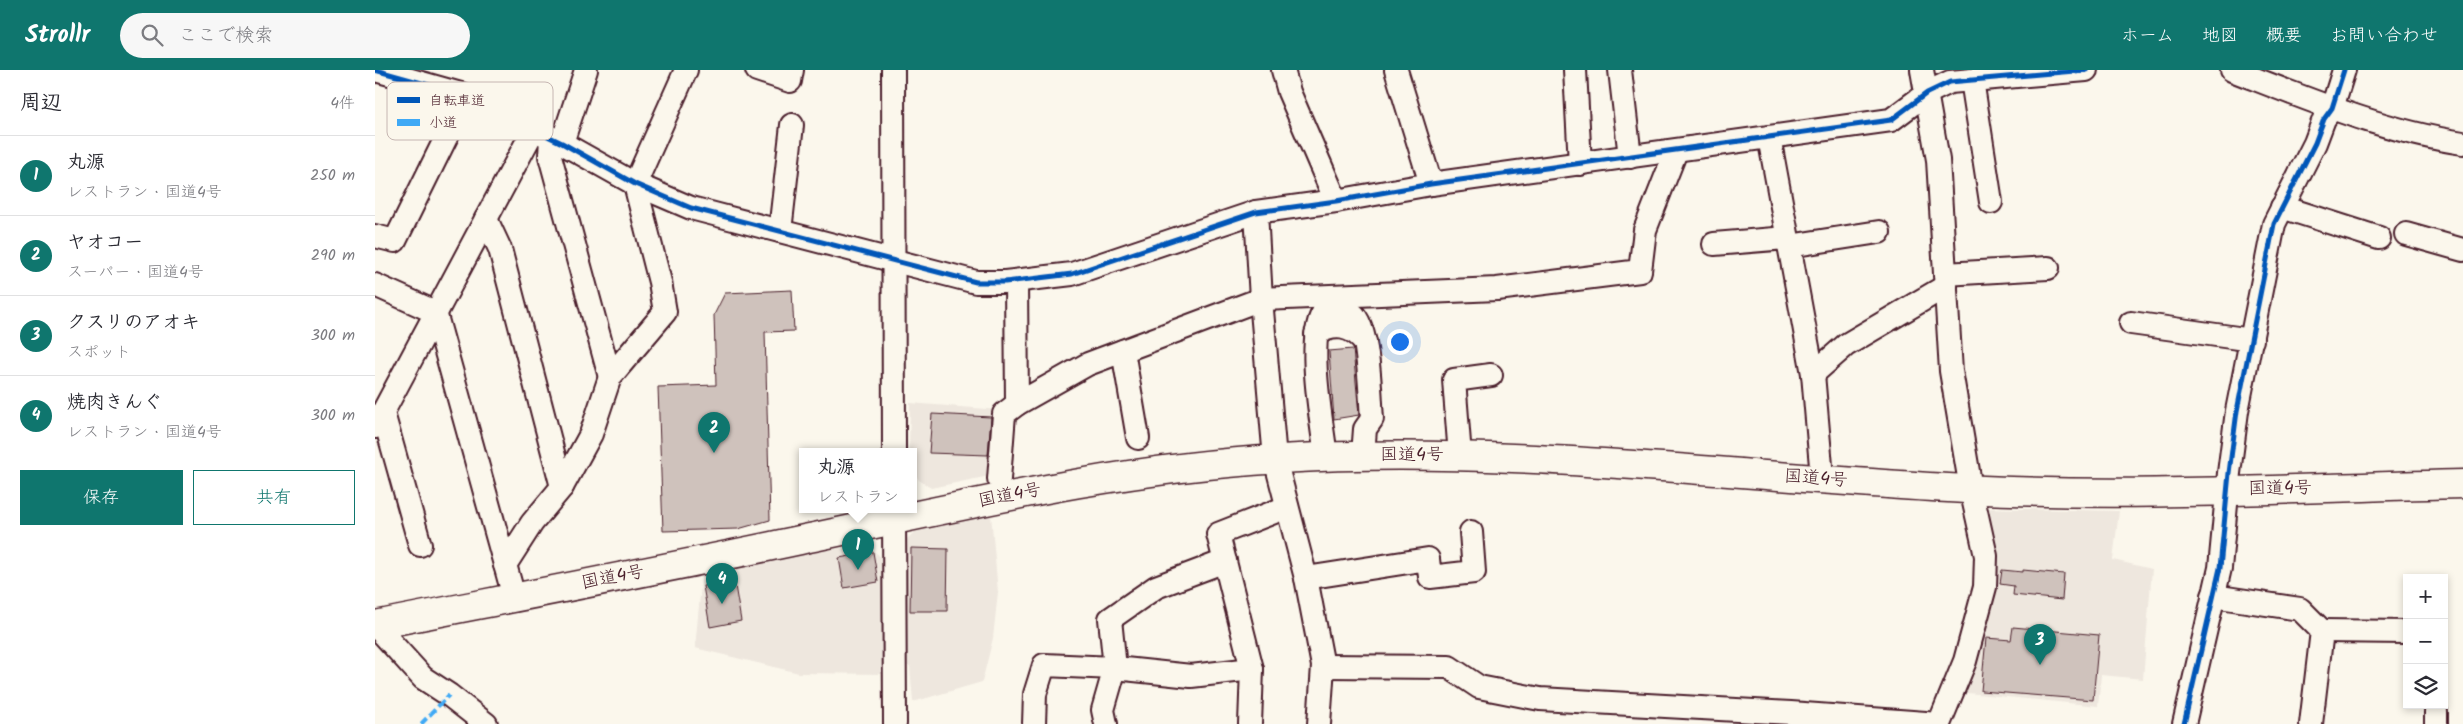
<!DOCTYPE html>
<html lang="ja">
<meta charset="utf-8">
<style>
:root{--surface:#fff;--page:#f7f7f7;--text:#2b2b33;--muted:#7c7c81;--line:#e1e1e2;--accent:#0f766e}
body{margin:0;font-family:Kalam,"Klee One",sans-serif;background:var(--page);color:var(--text)}
.controls{position:absolute;right:15px;bottom:15px;display:grid;overflow:hidden;border-radius:0px;box-shadow:0 2px 8px #0003}
.controls button{width:45px;height:45px;display:grid;place-items:center;padding:0;border:0;border-bottom:1px solid var(--line);background:var(--surface);color:var(--text);font:25px sans-serif}
.you{position:absolute;left:1024px;top:271px;width:18px;height:18px;margin:-12px;border:4px solid #fff;border-radius:50%;background:#1a73e8;box-shadow:0 0 0 8px #1a73e833}
.badge{display:grid;place-items:center;width:32px;height:32px;border-radius:50%;background:var(--accent);color:#fff;font-size:16px;font-weight:700}
.pin{position:absolute;translate:-50% -41px;filter:drop-shadow(0 1px 2px #0008)}
.pin::after{content:'';position:absolute;top:26px;width:18px;height:15px;background:inherit;clip-path:polygon(0 0,100% 0,50% 100%)}
.popup{position:absolute;left:424px;top:378px;width:118px;height:65px;box-sizing:border-box;display:grid;place-content:center;border-radius:0px;background:var(--surface);filter:drop-shadow(0 1px 4px #0005);font-size:16px;white-space:nowrap;color:var(--muted)}
.popup b{font-size:19px;color:var(--text)}
.popup::after{content:'';position:absolute;left:50%;top:100%;margin-left:-10px;border:10px solid transparent;border-top-color:var(--surface)}
.list{margin:0;padding:0;list-style:none}
h2{display:flex;justify-content:space-between;align-items:center;height:65px;margin:0;padding:0 20px;font-size:21px}
h2 small{font-size:16px;font-weight:400;color:var(--muted)}
.list li{display:grid;grid-template-columns:32px 1fr auto;gap:15px;align-items:center;box-sizing:border-box;height:80px;padding:0 20px;border-top:1px solid var(--line)}
.list b{display:block;font-size:19px;white-space:nowrap}
.list p{margin:0;font-size:16px;white-space:nowrap;color:var(--muted)}
.list em{font-size:16px;font-style:normal;color:var(--muted)}
.actions{display:flex;gap:10px;padding:15px 20px}
.actions a{flex:1;padding:11px 0;border:1px solid var(--accent);border-radius:0px;text-align:center;font-size:18px;color:var(--accent)}
.actions .main{background:var(--accent);color:#fff}
.icon{flex:none;width:28px;height:28px;fill:none;stroke:currentColor;stroke-width:2;stroke-linecap:round;stroke-linejoin:round}
.map{position:relative;flex:none;width:2088px;height:654px;overflow:hidden}
header{display:flex;align-items:center;gap:30px;box-sizing:border-box;height:70px;padding:0 25px;background:var(--accent);color:#fff}
header strong{font-size:24px}
nav{display:flex;gap:28px;margin-inline-start:auto;font-size:18px}
.search{width:350px;height:45px;background:var(--page);display:flex;align-items:center;gap:12px;box-sizing:border-box;padding:0 18px;border-radius:28px;color:var(--muted);font-size:19px}
main{display:flex}
aside{flex:1;background:var(--surface)}
.map>svg:first-child{display:block}
.built{fill:#eee7de}
.building{fill:#cfc2bc;stroke:#4a1f2b}
.lines{fill:none;stroke-linecap:round;stroke-linejoin:round}
.minor-casing{stroke:#4a1f2b;stroke-width:26}
.highway-casing{stroke:#4a1f2b;stroke-width:31}
.minor{stroke:#fbf7ec;stroke-width:22}
.highway{stroke:#fbf7ec;stroke-width:28}
.quiet{stroke:#3fa9f5;stroke-width:4;stroke-dasharray:8 4;stroke-linecap:butt}
.cycleway-casing{stroke:#fbf7ec;stroke-width:8}
.cycleway{stroke:#0057b8;stroke-width:5}
.labels{text-anchor:middle;dominant-baseline:central;stroke-width:4;stroke-linejoin:round;paint-order:stroke}
.street-label{font-size:18px;fill:#4a1f2b;stroke:#fbf7ec}
.key{fill:#fbf7ec;stroke:#c6b6b2;stroke-width:1}
.key-label{font-size:14px;fill:#4a1f2b}
</style>
<header>
<strong>Strollr</strong>
<div class="search"><svg class="icon" aria-label="search" viewBox="0 0 24 24"><circle cx="10" cy="10" r="6"/><path d="M15 15l6 6"/></svg>ここで検索</div>
<nav><a>ホーム</a><a>地図</a><a>概要</a><a>お問い合わせ</a></nav>
</header>
<main>
<aside>
<h2>周辺<small>4件</small></h2>
<ul class="list">
<li><span class="badge">1</span><div><b>丸源</b><p>レストラン · 国道4号</p></div><em>250 m</em></li>
<li><span class="badge">2</span><div><b>ヤオコー</b><p>スーパー · 国道4号</p></div><em>290 m</em></li>
<li><span class="badge">3</span><div><b>クスリのアオキ</b><p>スポット</p></div><em>300 m</em></li>
<li><span class="badge">4</span><div><b>焼肉きんぐ</b><p>レストラン · 国道4号</p></div><em>300 m</em></li>
</ul>
<div class="actions"><a class="main">保存</a><a>共有</a></div>
</aside>
<div class="map">
<svg width="2088" height="654" viewBox="0 0 2088 654">
<rect width="100%" height="100%" fill="#fbf7ec"/>
<filter id="ink" filterUnits="userSpaceOnUse"><feTurbulence type="fractalNoise" baseFrequency=".02" numOctaves="2"/><feDisplacementMap in="SourceGraphic" scale="10" xChannelSelector="R" yChannelSelector="G"/><feConvolveMatrix kernelMatrix="1 2 1 2 8 2 1 2 1" color-interpolation-filters="sRGB"/></filter>
<g filter="url(#ink)">
<!-- built -->
<g class="built">
<path d="M 535,333 L 624,340 L 619,405 L 556,418 L 544,410 L 538,400 L 538,381 L 534,381 Z"/>
<path d="M 1606,438 L 1744,441 L 1738,490 L 1777,499 L 1768,609 L 1726,605 L 1723,636 L 1582,622 L 1598,589 Z"/>
<path d="M 616,445 L 623,522 L 618,568 L 607,612 L 538,632 L 535,596 L 529,596 L 529,472 L 541,460 Z"/>
<path d="M 493,476 L 508,489 L 510,604 L 424,603 L 320,578 L 327,504 L 446,480 Z"/>
</g>
<!-- building -->
<g class="building">
<path d="M 417,220 L 419,261 L 390,262 L 395,450 L 363,459 L 288,461 L 283,317 L 341,315 L 339,245 L 350,223 Z"/>
<path d="M 978,279 L 984,345 L 959,349 L 954,281 Z"/>
<path d="M 557,344 L 616,347 L 613,385 L 554,383 Z"/>
<path d="M 536,478 L 573,479 L 572,541 L 535,541 Z"/>
<path d="M 498,482 L 503,512 L 469,518 L 464,488 Z"/>
<path d="M 1627,500 L 1648,502 L 1648,500 L 1689,504 L 1687,530 L 1638,525 L 1639,516 L 1625,514 Z"/>
<path d="M 359,510 L 366,551 L 335,557 L 328,516 Z"/>
<path d="M 1638,557 L 1724,565 L 1718,630 L 1606,621 L 1611,568 L 1636,570 Z"/>
</g>
<g class="lines">
<defs>
<g id="minor">
<path d="M 0,0 L 86,24 L 187,73 L 260,114 L 316,138 L 601,212 L 630,212 L 697,204 L 881,142 L 961,131 L 1056,114 L 1516,50 L 1552,23 L 1575,12 L 1711,0"/>
<path d="M 382,0 L 415,11 L 417,0"/>
<path d="M 518,0 L 519,381"/>
<path d="M 908,0 L 914,22 L 961,131"/>
<path d="M 1021,0 L 1056,114"/>
<path d="M 1200,0 L 1205,94"/>
<path d="M 1245,0 L 1255,87"/>
<path d="M 1547,0 L 1563,90 L 1576,301 L 1596,419 L 1611,486 L 1610,517 L 1590,591 L 1564,654"/>
<path d="M 1857,0 C 1932,29 2008,61 2088,73"/>
<path d="M 1597,10 L 1616,132"/>
<path d="M 1394,67 L 1438,304 L 1446,396 L 1445,410"/>
<path d="M 176,68 L 175,86 L 235,307"/>
<path d="M 187,73 L 211,0"/>
<path d="M 1907,137 L 2004,168"/>
<path d="M 881,142 L 886,229 L 900,389 L 931,508 L 948,596 L 944,654"/>
<path d="M 111,149 L 125,179 L 187,417"/>
<path d="M 405,161 L 417,55"/>
<path d="M 2031,164 L 2088,180"/>
<path d="M 0,166 L 20,171 L 91,27"/>
<path d="M 1339,174 L 1412,168"/>
<path d="M 1414,176 L 1504,162"/>
<path d="M 1570,204 L 1673,198"/>
<path d="M 641,211 L 642,334 L 713,294 L 886,229 L 1122,219 L 1265,201 L 1270,160 L 1301,81"/>
<path d="M 0,215 L 60,242"/>
<path d="M 60,242 L 139,527"/>
<path d="M 1756,253 L 1877,270"/>
<path d="M 941,264 C 959,253 976,255 990,272"/>
<path d="M 748,281 L 763,368"/>
<path d="M 1438,304 L 1471,275 L 1571,216"/>
<path d="M 8,343 L 45,475"/>
<path d="M 0,357 L 159,59"/>
<path d="M 1085,386 L 1079,310 L 1116,305"/>
<path d="M 951,387 C 947,353 931,270 948,243 C 957,241 965,237 975,242 C 995,251 995,328 997,349 L 990,359 L 988,385"/>
<path d="M 624,409 L 629,344 L 642,334"/>
<path d="M 519,439 L 520,654"/>
<path d="M 850,491 L 781,517 L 735,549 L 740,598 L 816,606 L 877,599"/>
<path d="M 130,495 L 157,453 L 187,417 L 216,364 L 235,307 L 290,242 L 285,212 L 260,114 L 311,0"/>
<path d="M 931,508 L 1053,489 L 1055,507 L 1099,502 L 1096,462"/>
<path d="M 1838,526 L 1925,539 L 1947,561 L 1936,654"/>
<path d="M 0,555 L 48,608 L 74,625 L 111,654"/>
<path d="M 1947,561 L 2032,562"/>
<path d="M 948,596 L 1074,597 L 1104,617 L 1165,629 L 1416,643 L 1564,654"/>
<path d="M 2061,642 L 2061,654"/>
<path d="M 659,654 L 660,624 L 669,595 L 740,598 L 728,640 L 731,654"/>
<path d="M 875,654 L 877,599 L 843,464 L 912,437"/>
<path d="M 1809,654 L 1845,498 L 1854,403 L 1862,341 L 1899,154 L 1940,73 L 1949,49 L 1957,38 L 1969,0"/>
</g>
<path id="highway" d="M 0,555 C 142,527 284,500 425,470 C 584,437 742,398 905,389 C 1134,375 1362,407 1591,419 C 1756,428 1923,418 2088,414"/>
</defs>
<!-- minor casing -->
<use href="#minor" class="minor-casing"/>
<!-- highway casing -->
<use href="#highway" class="highway-casing"/>
<!-- minor -->
<use href="#minor" class="minor"/>
<!-- highway -->
<use href="#highway" class="highway"/>
<!-- quiet -->
<path class="quiet" d="M 46,654 L 74,625"/>
<defs>
<g id="cycleway">
<path d="M 0,0 L 86,24 L 187,73 L 260,114 L 316,138 L 601,212 L 630,212 L 697,204 L 881,142 L 961,131 L 1056,114 L 1516,50 L 1552,23 L 1575,12 L 1711,0"/>
<path d="M 1809,654 L 1845,498 L 1854,403 L 1862,341 L 1899,154 L 1940,73 L 1949,49 L 1957,38 L 1969,0"/>
</g>
</defs>
<!-- cycleway casing -->
<use href="#cycleway" class="cycleway-casing"/>
<!-- cycleway -->
<use href="#cycleway" class="cycleway"/>
</g>
</g>
<g class="labels">
<!-- street labels -->
<g class="street-label">
<text x="1037" y="385">国道4号</text>
<text transform="translate(1441 409) rotate(4)">国道4号</text>
<text transform="translate(1905 419) rotate(-1)">国道4号</text>
<text transform="translate(635 426) rotate(-11)">国道4号</text>
<text transform="translate(238 508) rotate(-11)">国道4号</text>
</g>
</g>
<!-- legend -->
<rect x="12" y="12" width="166" height="58" rx="8" class="key"/>
<rect x="22" y="27" width="23" height="6" fill="#0057b8"/>
<rect x="22" y="49" width="23" height="7" fill="#3fa9f5"/>
<g class="key-label">
<text x="54" y="35">自転車道</text>
<text x="54" y="57">小道</text>
</g>
</svg>
<div class="controls">
<button>+</button>
<button>−</button>
<button><svg class="icon" aria-label="layers" viewBox="0 0 24 24"><path d="M12 4l9 5-9 5-9-5zM3 14l9 5 9-5"/></svg></button>
</div>
<div class="you"></div>
<div class="pin badge" style="left:483px;top:500px">1</div>
<div class="popup"><b>丸源</b>レストラン</div>
<div class="pin badge" style="left:339px;top:383px">2</div>
<div class="pin badge" style="left:1665px;top:595px">3</div>
<div class="pin badge" style="left:347px;top:534px">4</div>
</div>
</main>
